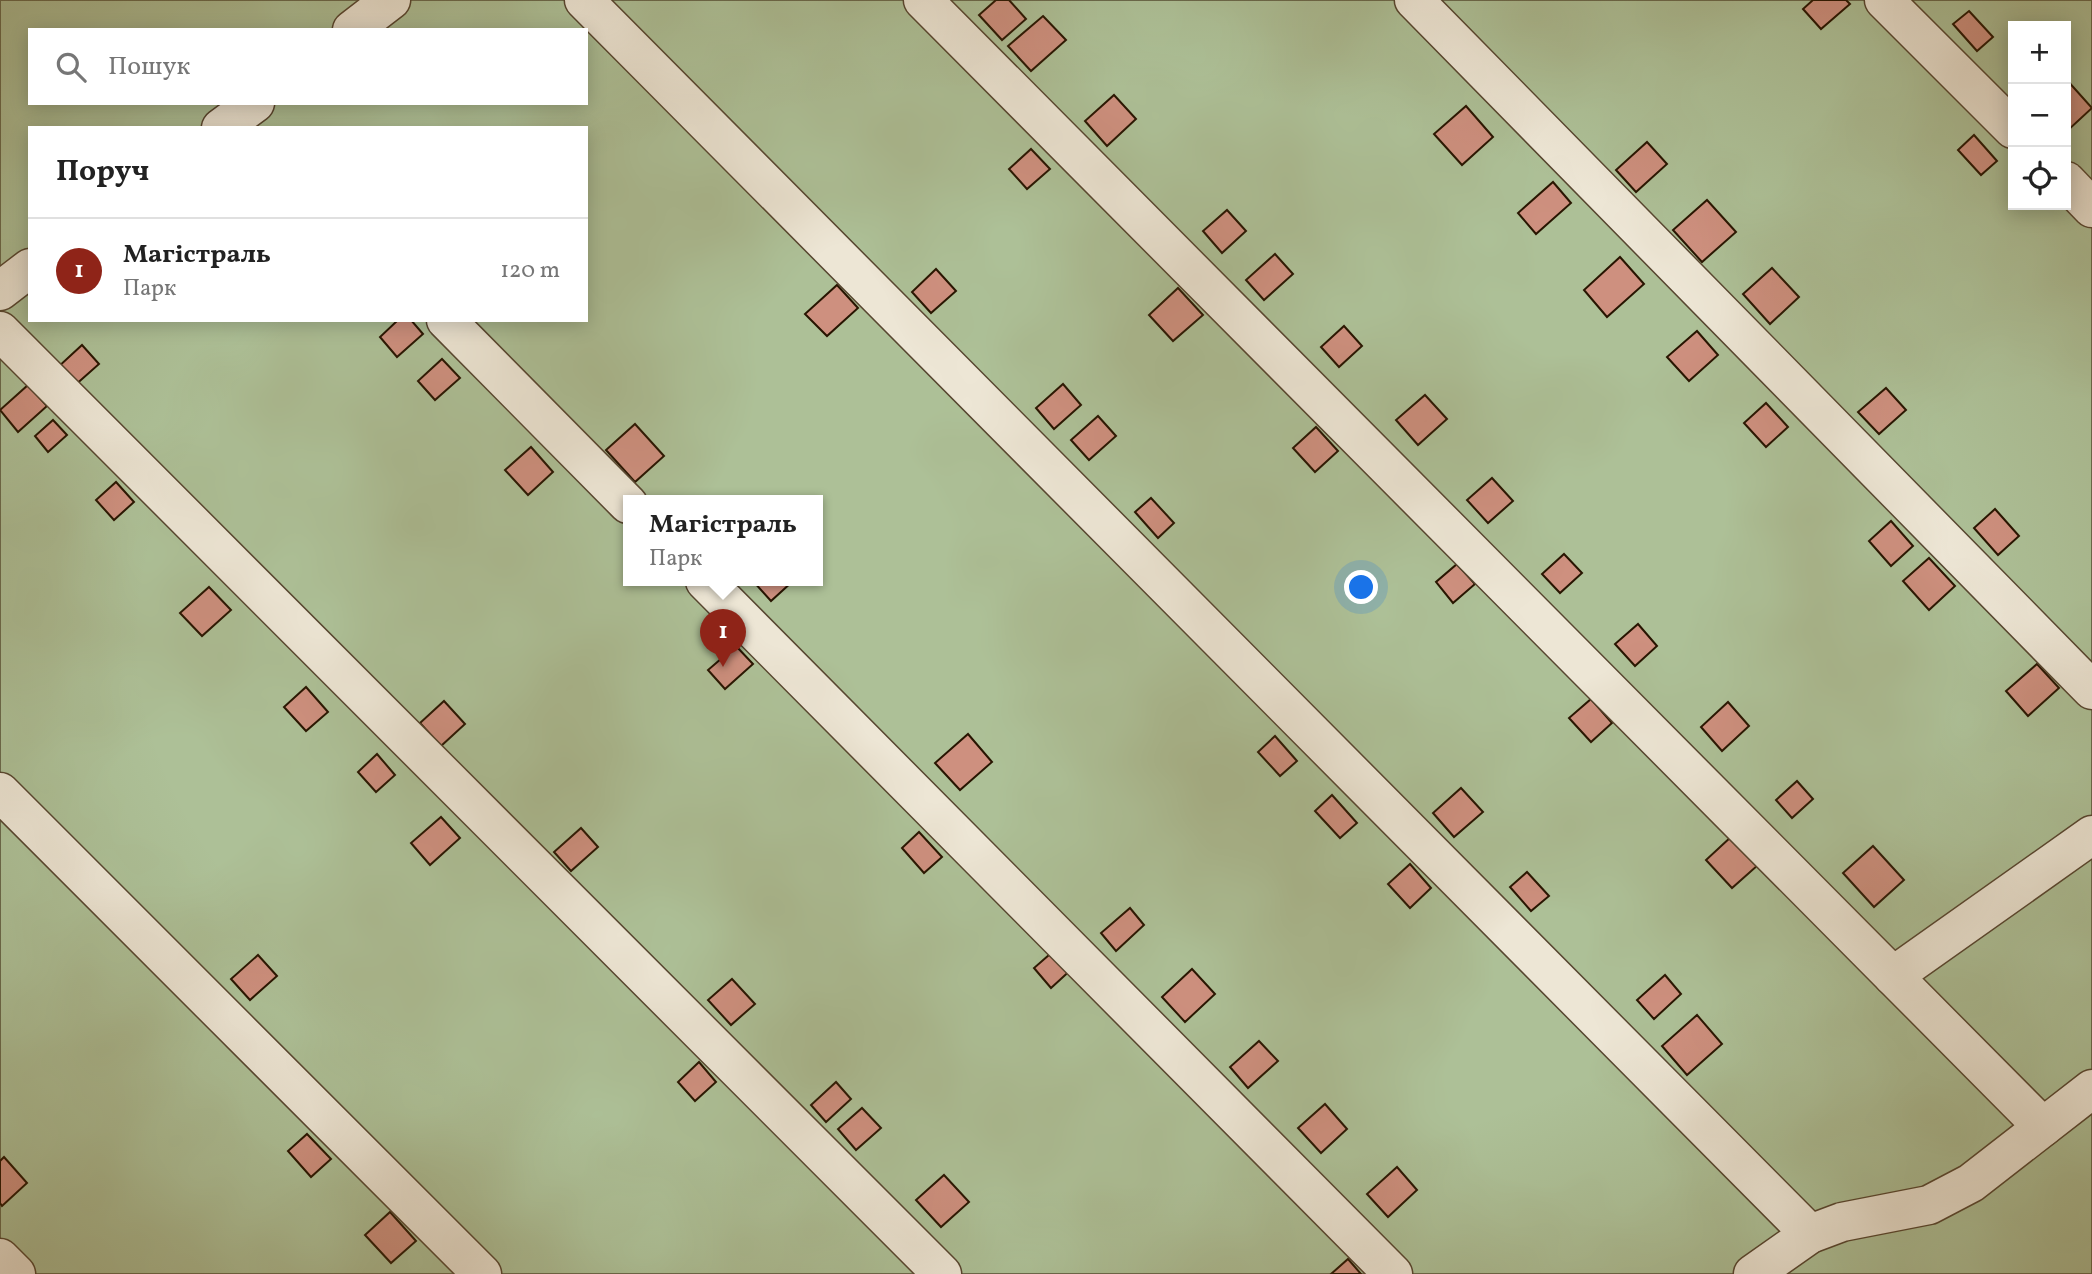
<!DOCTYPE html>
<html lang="uk">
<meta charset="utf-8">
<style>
:root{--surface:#fff;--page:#f6f6f6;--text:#222;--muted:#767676;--line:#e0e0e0;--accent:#8f2418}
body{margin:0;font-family:Vollkorn,serif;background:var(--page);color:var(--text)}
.controls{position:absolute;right:21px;top:21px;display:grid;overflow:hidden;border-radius:0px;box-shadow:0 4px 18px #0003}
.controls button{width:63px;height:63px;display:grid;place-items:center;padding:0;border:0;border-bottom:2px solid var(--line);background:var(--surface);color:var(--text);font:35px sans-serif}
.you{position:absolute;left:1362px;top:588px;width:24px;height:24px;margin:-18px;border:5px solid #fff;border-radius:50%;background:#1a73e8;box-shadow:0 0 0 10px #1a73e833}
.badge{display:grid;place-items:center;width:46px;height:46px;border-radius:50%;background:var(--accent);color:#fff;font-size:23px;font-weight:700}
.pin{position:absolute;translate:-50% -58px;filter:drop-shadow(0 2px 4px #0008)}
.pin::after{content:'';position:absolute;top:37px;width:24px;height:21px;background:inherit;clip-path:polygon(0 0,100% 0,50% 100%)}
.popup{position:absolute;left:623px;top:495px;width:200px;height:91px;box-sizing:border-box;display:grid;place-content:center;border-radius:0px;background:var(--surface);filter:drop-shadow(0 2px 5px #0005);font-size:23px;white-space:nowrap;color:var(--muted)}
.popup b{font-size:26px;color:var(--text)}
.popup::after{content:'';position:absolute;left:50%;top:100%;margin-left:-14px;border:14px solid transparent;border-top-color:var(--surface)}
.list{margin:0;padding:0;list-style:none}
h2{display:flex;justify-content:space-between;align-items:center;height:91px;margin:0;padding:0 28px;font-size:30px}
h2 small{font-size:23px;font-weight:400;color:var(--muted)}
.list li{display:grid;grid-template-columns:46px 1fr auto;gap:21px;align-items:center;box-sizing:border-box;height:105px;padding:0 28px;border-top:2px solid var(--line)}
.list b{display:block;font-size:26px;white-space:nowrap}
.list p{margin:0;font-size:23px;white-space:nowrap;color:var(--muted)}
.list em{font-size:23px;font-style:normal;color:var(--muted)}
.icon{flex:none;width:38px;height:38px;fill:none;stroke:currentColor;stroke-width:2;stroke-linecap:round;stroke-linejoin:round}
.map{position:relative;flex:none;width:2092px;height:1274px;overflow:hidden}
.search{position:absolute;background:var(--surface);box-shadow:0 4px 18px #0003;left:28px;top:28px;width:560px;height:77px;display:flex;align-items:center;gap:18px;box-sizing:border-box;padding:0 24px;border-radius:0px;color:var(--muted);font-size:26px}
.panel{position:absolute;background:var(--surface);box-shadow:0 4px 18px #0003;left:28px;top:126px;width:560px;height:196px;border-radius:0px}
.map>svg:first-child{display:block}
.green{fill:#adc097;stroke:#6a6a4c;stroke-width:2;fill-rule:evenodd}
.building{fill:#ce907f;stroke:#281501;stroke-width:2}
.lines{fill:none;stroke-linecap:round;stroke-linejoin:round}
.minor-casing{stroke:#574630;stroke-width:41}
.minor{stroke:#ede6d5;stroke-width:38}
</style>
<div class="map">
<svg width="2092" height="1274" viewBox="0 0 2092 1274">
<rect width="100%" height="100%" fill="#e3d8bf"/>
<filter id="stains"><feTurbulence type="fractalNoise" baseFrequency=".00286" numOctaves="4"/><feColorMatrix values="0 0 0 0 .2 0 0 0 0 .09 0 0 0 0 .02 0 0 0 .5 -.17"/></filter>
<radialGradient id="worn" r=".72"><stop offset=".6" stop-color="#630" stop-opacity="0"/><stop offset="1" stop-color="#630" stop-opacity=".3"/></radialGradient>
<!-- green -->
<path class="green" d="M 0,0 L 2092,0 L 2092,1274 L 0,1274 ZM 2013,26 L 2066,26 L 2066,205 L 2013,205 ZM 30,30 L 586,30 L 586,103 L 30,103 ZM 30,128 L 586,128 L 586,320 L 30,320 ZM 628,501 L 818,501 L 818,581 L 628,581 Z"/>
<!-- building -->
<g class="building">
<path d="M 996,0 L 1009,0 L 1026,19 L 1002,40 L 979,15 Z"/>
<path d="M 1813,0 L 1846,0 L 1850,4 L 1821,29 L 1803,9 Z"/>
<path d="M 1969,11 L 1993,37 L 1977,51 L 1953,24 Z"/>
<path d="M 1043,16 L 1066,40 L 1031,71 L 1008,46 Z"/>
<path d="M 2066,79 L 2092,108 L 2066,132 Z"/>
<path d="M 1114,95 L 1136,119 L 1107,146 L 1085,121 Z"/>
<path d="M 1466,106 L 1493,137 L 1462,165 L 1434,134 Z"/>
<path d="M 1974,135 L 1997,161 L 1981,175 L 1958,150 Z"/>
<path d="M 1647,142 L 1667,164 L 1636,192 L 1616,170 Z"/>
<path d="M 1031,149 L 1050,169 L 1027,189 L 1009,169 Z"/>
<path d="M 1553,182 L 1571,203 L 1536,234 L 1518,213 Z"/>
<path d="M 1707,200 L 1736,232 L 1702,262 L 1673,230 Z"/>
<path d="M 1227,210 L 1246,231 L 1222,253 L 1203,231 Z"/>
<path d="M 1275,254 L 1293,274 L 1264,300 L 1246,280 Z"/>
<path d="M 1620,257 L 1644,284 L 1607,317 L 1584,290 Z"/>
<path d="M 1772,268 L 1799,297 L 1770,324 L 1743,294 Z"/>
<path d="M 936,269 L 956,291 L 931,313 L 912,292 Z"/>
<path d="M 837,285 L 858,308 L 827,336 L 805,314 Z"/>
<path d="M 1178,288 L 1203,315 L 1173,341 L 1149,315 Z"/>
<path d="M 398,320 L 411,320 L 423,334 L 397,357 L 380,337 Z"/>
<path d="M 1344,326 L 1362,346 L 1339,367 L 1321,347 Z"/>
<path d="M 1697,331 L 1718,355 L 1689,381 L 1667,357 Z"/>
<path d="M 82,345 L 99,364 L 73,387 L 57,368 Z"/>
<path d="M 442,359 L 460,378 L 435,400 L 418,381 Z"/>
<path d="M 1063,384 L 1081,405 L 1054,429 L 1036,408 Z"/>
<path d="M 28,385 L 47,406 L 18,432 L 0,410 Z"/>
<path d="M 1886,388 L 1906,410 L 1879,434 L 1858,412 Z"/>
<path d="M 1425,395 L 1447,419 L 1418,445 L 1396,420 Z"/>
<path d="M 1766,403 L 1788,427 L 1766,447 L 1744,423 Z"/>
<path d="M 1098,416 L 1116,436 L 1089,460 L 1071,440 Z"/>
<path d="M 53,420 L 67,435 L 48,452 L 35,436 Z"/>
<path d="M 635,424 L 664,456 L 635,482 L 606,450 Z"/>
<path d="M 1316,427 L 1338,451 L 1315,472 L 1293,448 Z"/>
<path d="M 531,447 L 553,472 L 528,495 L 505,470 Z"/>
<path d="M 1492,478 L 1513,501 L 1488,523 L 1467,500 Z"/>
<path d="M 116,482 L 134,502 L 114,520 L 96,500 Z"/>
<path d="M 1151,498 L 1174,523 L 1158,538 L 1135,512 Z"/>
<path d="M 1995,509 L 2019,536 L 1998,555 L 1974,528 Z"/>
<path d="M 1891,521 L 1913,546 L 1891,566 L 1869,541 Z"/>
<path d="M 1564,554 L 1582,573 L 1560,593 L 1542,574 Z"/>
<path d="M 1929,558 L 1955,586 L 1929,610 L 1903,581 Z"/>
<path d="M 1457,564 L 1475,584 L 1453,603 L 1436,582 Z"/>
<path d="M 753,581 L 793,581 L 771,601 Z"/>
<path d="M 209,587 L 231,610 L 202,636 L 180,613 Z"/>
<path d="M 1638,624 L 1657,646 L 1635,666 L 1615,644 Z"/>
<path d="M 736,646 L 753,664 L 725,689 L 708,670 Z"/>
<path d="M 2037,664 L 2059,688 L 2028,716 L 2006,691 Z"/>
<path d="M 306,687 L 328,712 L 306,731 L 284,707 Z"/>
<path d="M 1591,699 L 1612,723 L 1591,742 L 1569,718 Z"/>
<path d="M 444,701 L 465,724 L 441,746 L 420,723 Z"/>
<path d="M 1728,702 L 1749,726 L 1722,751 L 1701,727 Z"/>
<path d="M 968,734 L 992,762 L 960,790 L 935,763 Z"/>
<path d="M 1275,736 L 1297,761 L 1280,776 L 1258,752 Z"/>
<path d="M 377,754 L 395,775 L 376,792 L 358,772 Z"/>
<path d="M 1797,781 L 1813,799 L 1792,818 L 1776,800 Z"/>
<path d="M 1461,788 L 1483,812 L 1454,837 L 1433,813 Z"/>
<path d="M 1332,795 L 1357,823 L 1340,838 L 1315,811 Z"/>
<path d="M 441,817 L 460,838 L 430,865 L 411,843 Z"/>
<path d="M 581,828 L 598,847 L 571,871 L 554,852 Z"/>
<path d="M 919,832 L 942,857 L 924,873 L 902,848 Z"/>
<path d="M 1732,836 L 1758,865 L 1732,888 L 1706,860 Z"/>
<path d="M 1873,846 L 1904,880 L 1874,907 L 1843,873 Z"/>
<path d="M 1410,864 L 1431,888 L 1410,908 L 1388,884 Z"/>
<path d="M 1527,872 L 1549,896 L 1531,911 L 1510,887 Z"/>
<path d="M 1130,908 L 1144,925 L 1116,951 L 1101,933 Z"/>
<path d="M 1057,948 L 1074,967 L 1051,988 L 1034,968 Z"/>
<path d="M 258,955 L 277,976 L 250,1000 L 231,979 Z"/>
<path d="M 1192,969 L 1215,994 L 1185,1022 L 1162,997 Z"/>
<path d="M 1665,975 L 1681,994 L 1654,1019 L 1637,1000 Z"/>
<path d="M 732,979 L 755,1004 L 731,1025 L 708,1000 Z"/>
<path d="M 1697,1015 L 1722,1044 L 1687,1075 L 1662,1046 Z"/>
<path d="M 1259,1041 L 1278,1061 L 1248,1088 L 1230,1067 Z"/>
<path d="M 699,1062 L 716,1082 L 695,1101 L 678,1082 Z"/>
<path d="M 836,1082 L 851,1099 L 826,1122 L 811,1105 Z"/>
<path d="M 1325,1104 L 1347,1129 L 1321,1153 L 1298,1128 Z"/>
<path d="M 862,1108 L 881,1128 L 856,1150 L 838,1129 Z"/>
<path d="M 307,1134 L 331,1159 L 311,1177 L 288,1151 Z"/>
<path d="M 4,1157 L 27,1183 L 2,1206 L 0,1203 L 0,1161 Z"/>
<path d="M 1397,1167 L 1417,1190 L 1388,1217 L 1367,1194 Z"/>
<path d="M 944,1175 L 969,1202 L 941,1227 L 916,1200 Z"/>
<path d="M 390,1212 L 416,1241 L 391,1263 L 365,1235 Z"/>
<path d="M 1348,1259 L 1361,1274 L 1331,1274 Z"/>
</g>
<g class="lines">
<defs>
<g id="minor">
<path d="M 584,0 L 1810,1234"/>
<path d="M 923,0 L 1893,976 L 2092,835"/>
<path d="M 1414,0 L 2092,690"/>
<path d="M 1884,0 L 2013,129"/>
<path d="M 352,30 L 391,0"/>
<path d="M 221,128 L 255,103"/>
<path d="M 2066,181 L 2092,208"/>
<path d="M 0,291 L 30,268"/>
<path d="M 446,320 L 628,504"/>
<path d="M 0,331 L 942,1274"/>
<path d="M 705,581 L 1393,1274"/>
<path d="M 0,792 L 482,1274"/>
<path d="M 1893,976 L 2043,1127"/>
<path d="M 0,1258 L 16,1274"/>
<path d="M 1753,1274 L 1810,1234 L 1842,1222 L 1929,1205 L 1971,1183 L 2092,1089"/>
</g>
</defs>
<!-- minor casing -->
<use href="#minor" class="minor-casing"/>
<!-- minor -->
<use href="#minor" class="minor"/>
</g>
<rect width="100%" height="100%" filter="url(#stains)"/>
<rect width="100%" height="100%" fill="url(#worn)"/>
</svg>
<div class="controls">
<button>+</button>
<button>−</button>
<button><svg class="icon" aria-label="locate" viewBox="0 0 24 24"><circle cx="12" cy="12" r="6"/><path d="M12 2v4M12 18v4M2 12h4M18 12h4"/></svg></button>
</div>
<div class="you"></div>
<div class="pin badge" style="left:723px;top:667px">1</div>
<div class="popup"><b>Магістраль</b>Парк</div>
<div class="search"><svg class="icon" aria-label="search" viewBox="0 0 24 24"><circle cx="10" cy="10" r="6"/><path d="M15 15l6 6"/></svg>Пошук</div>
<section class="panel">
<h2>Поруч<small></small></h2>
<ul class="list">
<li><span class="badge">1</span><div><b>Магістраль</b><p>Парк</p></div><em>120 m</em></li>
</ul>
</section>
</div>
